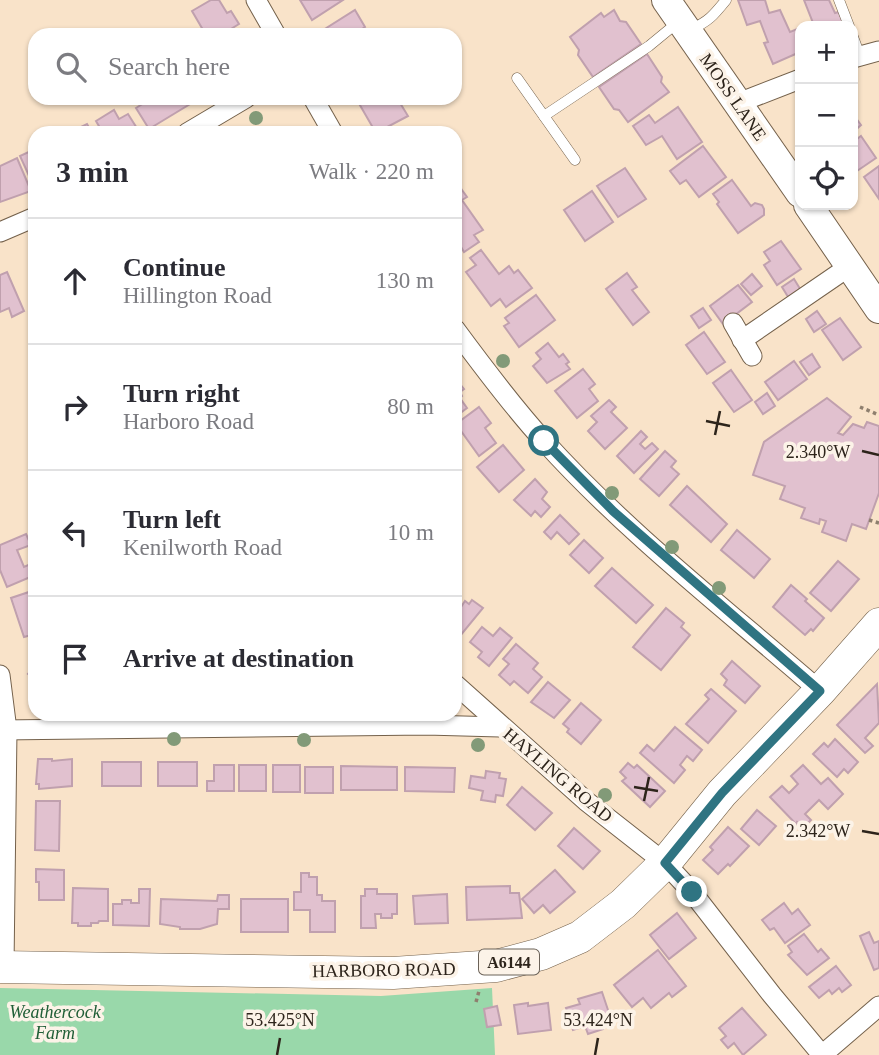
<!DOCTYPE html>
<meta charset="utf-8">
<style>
:root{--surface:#fff;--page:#f7f7f7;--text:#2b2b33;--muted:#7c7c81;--line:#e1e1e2}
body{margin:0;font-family:Georgia,serif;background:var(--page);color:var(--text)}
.controls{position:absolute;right:21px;top:21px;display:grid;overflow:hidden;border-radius:14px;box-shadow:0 2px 5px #0004}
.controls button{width:63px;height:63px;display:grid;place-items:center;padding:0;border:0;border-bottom:2px solid var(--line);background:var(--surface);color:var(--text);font:35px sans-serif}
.stop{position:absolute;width:21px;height:21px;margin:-16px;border:5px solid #2f7482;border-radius:50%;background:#fff}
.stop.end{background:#2f7482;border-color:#fff;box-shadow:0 2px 7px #0008}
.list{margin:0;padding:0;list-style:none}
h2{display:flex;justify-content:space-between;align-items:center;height:91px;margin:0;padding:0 28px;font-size:30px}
h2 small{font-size:23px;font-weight:400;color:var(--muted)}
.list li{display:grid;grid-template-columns:46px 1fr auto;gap:21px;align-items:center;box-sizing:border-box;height:126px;padding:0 28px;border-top:2px solid var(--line)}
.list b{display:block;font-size:26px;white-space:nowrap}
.list p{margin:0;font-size:23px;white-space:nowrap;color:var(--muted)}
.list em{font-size:23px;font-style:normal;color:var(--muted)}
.icon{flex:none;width:38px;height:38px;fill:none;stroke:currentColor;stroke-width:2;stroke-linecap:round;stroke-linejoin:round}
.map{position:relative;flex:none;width:879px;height:1055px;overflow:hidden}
.search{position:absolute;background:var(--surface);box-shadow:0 2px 5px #0004;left:28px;top:28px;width:434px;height:77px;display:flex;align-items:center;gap:18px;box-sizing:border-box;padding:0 24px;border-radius:21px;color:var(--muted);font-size:26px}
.panel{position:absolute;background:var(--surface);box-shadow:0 2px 5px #0004;left:28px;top:126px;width:434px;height:595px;border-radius:21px}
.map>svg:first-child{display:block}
.green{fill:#99d8aa}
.building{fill:#e1c1cf;stroke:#c0a0ae;stroke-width:2}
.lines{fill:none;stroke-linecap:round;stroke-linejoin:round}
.lane-casing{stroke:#74614b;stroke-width:11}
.street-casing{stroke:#74614b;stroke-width:21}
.secondary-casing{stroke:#74614b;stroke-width:30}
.primary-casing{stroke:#74614b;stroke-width:33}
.path{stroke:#8e7f6e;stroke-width:3.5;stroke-dasharray:3.5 3.5;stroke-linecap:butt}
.lane{stroke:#fff;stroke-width:10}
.street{stroke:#fff;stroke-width:19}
.secondary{stroke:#fff;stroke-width:28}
.primary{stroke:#fff;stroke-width:32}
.tree{fill:#829a78}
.route{stroke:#2f7482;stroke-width:9}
.ticks{fill:none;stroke:#2d241b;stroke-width:2.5}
.labels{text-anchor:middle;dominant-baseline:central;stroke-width:7;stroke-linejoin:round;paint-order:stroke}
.shield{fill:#fcf3e8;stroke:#6b6258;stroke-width:2}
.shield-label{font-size:16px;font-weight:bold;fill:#2d241b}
.street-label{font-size:18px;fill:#2d241b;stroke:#fcf3e8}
.park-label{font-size:18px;font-style:italic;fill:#205e36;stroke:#fcf3e8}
.ticks-label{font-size:18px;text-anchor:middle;fill:#2d241b;stroke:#fcf3e8;stroke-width:7;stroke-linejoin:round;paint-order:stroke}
</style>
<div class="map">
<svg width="879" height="1055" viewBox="0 0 879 1055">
<rect width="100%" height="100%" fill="#f9e3c9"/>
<!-- green -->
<path class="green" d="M 0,988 L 381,996 L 492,988 L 495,1055 L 0,1055 Z"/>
<!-- building -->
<g class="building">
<path d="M 211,0 L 219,0 L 227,13 L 231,11 L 239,24 L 221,35 L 206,35 L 192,11 Z"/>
<path d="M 300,0 L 343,0 L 312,20 Z"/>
<path d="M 738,0 L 765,0 L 769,13 L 780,10 L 790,32 L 800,28 L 800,52 L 773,64 L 764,43 L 768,42 L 760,21 L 747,25 Z"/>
<path d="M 804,0 L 829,0 L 835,13 L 839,12 L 846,26 L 804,26 L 813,23 Z"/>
<path d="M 355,10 L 365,27 L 353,35 L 322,35 L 320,32 Z"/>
<path d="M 614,10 L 620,21 L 626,22 L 641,44 L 593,77 L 578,55 L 579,50 L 570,37 L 601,13 L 604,17 Z"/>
<path d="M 647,54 L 662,77 L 661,82 L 669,92 L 628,122 L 619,110 L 614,109 L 599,87 Z"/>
<path d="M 152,98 L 200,98 L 149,129 L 136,108 Z"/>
<path d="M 360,98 L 397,98 L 408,116 L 376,133 L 357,100 Z"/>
<path d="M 678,107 L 702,142 L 677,159 L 662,136 L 646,145 L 633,126 L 649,115 L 655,123 Z"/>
<path d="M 114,110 L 119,119 L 128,114 L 140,133 L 103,133 L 96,121 Z"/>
<path d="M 853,114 L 861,125 L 853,132 Z"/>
<path d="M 87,124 L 92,133 L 82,133 L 79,128 Z"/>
<path d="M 861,136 L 876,158 L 857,171 L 853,166 L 853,142 Z"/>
<path d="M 703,146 L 726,177 L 699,197 L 686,180 L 680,184 L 670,171 Z"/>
<path d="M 35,149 L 35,189 L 20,156 Z"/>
<path d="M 17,158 L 31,191 L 0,202 L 0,166 Z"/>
<path d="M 879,166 L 879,199 L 864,177 Z"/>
<path d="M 625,168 L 646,199 L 618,217 L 597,186 Z"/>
<path d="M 732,180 L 751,206 L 755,203 L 762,205 L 764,209 L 764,215 L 738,233 L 717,204 L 719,202 L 713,194 Z"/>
<path d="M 462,190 L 467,197 L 462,200 L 483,230 L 474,235 L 479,242 L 464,252 L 461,247 L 455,251 L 455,213 L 458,212 L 455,208 L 455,195 Z"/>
<path d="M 592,191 L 613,222 L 585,241 L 564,210 Z"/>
<path d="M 781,241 L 801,269 L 777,285 L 764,265 L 770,261 L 764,252 Z"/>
<path d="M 481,250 L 499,274 L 509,266 L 514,273 L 518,270 L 532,288 L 506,307 L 500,299 L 491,306 L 466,272 L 476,265 L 470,258 Z"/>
<path d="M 7,272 L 24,311 L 12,317 L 9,308 L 0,312 L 0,275 Z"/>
<path d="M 627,273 L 637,287 L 632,290 L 649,312 L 633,325 L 606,289 Z"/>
<path d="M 752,274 L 762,286 L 751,295 L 741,284 Z"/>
<path d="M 794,279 L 802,292 L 790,300 L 782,287 Z"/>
<path d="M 738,285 L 752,302 L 723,324 L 710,306 Z"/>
<path d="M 536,295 L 555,320 L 519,347 L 504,326 L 509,323 L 505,318 Z"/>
<path d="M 703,308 L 711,320 L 699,328 L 691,316 Z"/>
<path d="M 817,311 L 826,324 L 814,332 L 806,319 Z"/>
<path d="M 840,318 L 861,347 L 843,360 L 822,330 Z"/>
<path d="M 704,332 L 725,362 L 707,374 L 686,345 Z"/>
<path d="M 548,343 L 559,357 L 563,354 L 569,362 L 566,364 L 570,369 L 547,383 L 533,366 L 541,359 L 536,353 Z"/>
<path d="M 812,354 L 820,367 L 809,375 L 800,362 Z"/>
<path d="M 794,361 L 807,379 L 778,400 L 765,382 Z"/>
<path d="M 583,369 L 595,384 L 589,389 L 598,401 L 577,418 L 555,391 Z"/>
<path d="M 731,370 L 752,400 L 734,412 L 713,383 Z"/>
<path d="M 456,379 L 464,389 L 460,392 L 462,396 L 460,398 L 467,408 L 455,417 Z"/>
<path d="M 767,393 L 775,406 L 763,414 L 755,402 Z"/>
<path d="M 827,398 L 851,417 L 838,433 L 843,435 L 853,424 L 864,428 L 867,422 L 879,426 L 879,493 L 866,529 L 852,524 L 846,541 L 822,532 L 826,521 L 820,519 L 819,524 L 801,518 L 805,508 L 780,499 L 785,486 L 753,475 L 764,442 Z"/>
<path d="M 609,400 L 616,407 L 611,412 L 627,428 L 605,449 L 588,431 L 597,422 L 591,416 Z"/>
<path d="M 479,407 L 491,423 L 485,428 L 496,443 L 479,456 L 456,424 Z"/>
<path d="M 641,431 L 647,437 L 640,444 L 645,449 L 652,443 L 658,449 L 634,473 L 617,456 Z"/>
<path d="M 503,445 L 524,470 L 499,492 L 477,467 Z"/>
<path d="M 665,451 L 676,461 L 671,467 L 679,474 L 659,496 L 640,479 Z"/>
<path d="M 535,479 L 547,492 L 542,499 L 550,507 L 541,517 L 535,511 L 531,516 L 514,500 Z"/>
<path d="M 687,486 L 727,524 L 711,542 L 670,505 Z"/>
<path d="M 560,515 L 579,534 L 569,544 L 557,532 L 551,539 L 544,532 Z"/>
<path d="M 737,530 L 770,559 L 754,578 L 721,550 Z"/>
<path d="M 26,534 L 31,545 L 17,550 L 24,567 L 35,562 L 35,575 L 7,587 L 0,570 L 0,545 Z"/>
<path d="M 584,540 L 603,558 L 589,573 L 570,555 Z"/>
<path d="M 838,561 L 859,579 L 831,611 L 810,593 Z"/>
<path d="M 612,568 L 653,605 L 636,623 L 595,586 Z"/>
<path d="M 791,585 L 807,599 L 805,601 L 824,618 L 813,631 L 811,629 L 805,635 L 773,607 Z"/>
<path d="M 35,590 L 35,634 L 24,637 L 11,598 Z"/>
<path d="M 472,600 L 483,608 L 460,636 L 455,631 L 455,602 L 461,607 L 465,601 L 469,604 Z"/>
<path d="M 666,608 L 684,623 L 681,627 L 690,635 L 661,670 L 633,647 Z"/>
<path d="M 482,627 L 493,636 L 500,628 L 512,638 L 489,666 L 478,657 L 482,652 L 470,642 Z"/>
<path d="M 516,644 L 538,663 L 533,669 L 542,677 L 528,693 L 514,681 L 510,685 L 499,675 L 509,664 L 503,659 Z"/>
<path d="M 732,661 L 760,686 L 745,703 L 724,685 L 727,680 L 721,674 Z"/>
<path d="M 35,666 L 35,680 L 28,674 Z"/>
<path d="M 548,682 L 570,700 L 554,718 L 531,702 Z"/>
<path d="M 877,684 L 879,723 L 865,738 L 873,746 L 865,753 L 837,725 Z"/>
<path d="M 711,689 L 736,711 L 708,743 L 686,724 L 709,699 L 705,695 Z"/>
<path d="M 581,703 L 601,720 L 581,744 L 567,732 L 569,729 L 563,724 Z"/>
<path d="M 675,727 L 702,750 L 693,761 L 687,756 L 680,765 L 685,770 L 674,783 L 640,753 L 647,745 L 654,751 Z"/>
<path d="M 835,739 L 858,762 L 848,773 L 844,769 L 837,777 L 813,754 L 824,743 L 828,747 Z"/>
<path d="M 38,759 L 52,759 L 52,761 L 72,759 L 72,786 L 39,789 L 39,784 L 36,784 Z"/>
<rect x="102" y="762" width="39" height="24"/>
<rect x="158" y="762" width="39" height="24"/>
<path d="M 628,763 L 634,768 L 637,765 L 665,791 L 650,807 L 622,781 L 626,778 L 620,772 Z"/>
<path d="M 214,765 L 234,765 L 234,791 L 207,791 L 207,781 L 214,781 Z"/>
<rect x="239" y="765" width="27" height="26"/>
<rect x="273" y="765" width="27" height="27"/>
<path d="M 803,765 L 821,784 L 828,778 L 843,794 L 828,809 L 819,800 L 805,814 L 811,820 L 803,828 L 797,822 L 796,824 L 770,797 L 782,786 L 789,793 L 798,784 L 791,776 Z"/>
<path d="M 341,766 L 397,767 L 397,790 L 341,790 Z"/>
<rect x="305" y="767" width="28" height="26"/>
<path d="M 405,767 L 455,768 L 454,792 L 405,791 Z"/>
<path d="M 486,771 L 500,773 L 499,778 L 506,779 L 503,796 L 496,795 L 495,802 L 481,800 L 483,791 L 469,788 L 471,776 L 485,778 Z"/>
<path d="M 522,787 L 552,813 L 535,830 L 507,805 Z"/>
<path d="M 36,801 L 60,801 L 59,851 L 35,850 Z"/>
<path d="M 757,810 L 776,826 L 759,845 L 741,829 Z"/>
<path d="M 728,827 L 749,846 L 730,866 L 728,864 L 718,874 L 703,860 L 713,850 L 710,847 Z"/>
<path d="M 574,828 L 600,851 L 583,869 L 558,846 Z"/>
<path d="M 36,869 L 64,870 L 64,900 L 39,900 L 39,882 L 36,882 Z"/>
<path d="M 555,870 L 575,892 L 550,913 L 543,905 L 534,913 L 522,899 Z"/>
<path d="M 301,873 L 309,873 L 309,877 L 317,877 L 317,895 L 322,895 L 322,901 L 335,901 L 335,932 L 310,932 L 310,910 L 294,910 L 294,892 L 301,892 Z"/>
<path d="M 510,886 L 510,893 L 519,893 L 522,918 L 467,920 L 466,887 Z"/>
<path d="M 73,888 L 108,889 L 108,921 L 99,921 L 98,923 L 91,923 L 91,926 L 78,926 L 78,923 L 72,923 Z"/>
<path d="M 139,889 L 150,889 L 149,926 L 113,925 L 113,904 L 122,904 L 122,900 L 131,900 L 131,903 L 139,903 Z"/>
<path d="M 365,889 L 377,889 L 377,894 L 397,894 L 397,914 L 392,914 L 392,918 L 381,918 L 381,914 L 375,914 L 376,928 L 361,928 L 361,896 L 365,896 Z"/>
<path d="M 447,894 L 448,923 L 415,924 L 413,896 Z"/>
<path d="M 218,895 L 229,895 L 229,909 L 218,909 L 217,924 L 200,929 L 180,929 L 180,927 L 160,924 L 161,899 L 217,901 Z"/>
<rect x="241" y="899" width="47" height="33"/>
<path d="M 784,903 L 792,914 L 798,909 L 810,925 L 785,943 L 774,928 L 770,930 L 762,920 Z"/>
<path d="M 677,913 L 696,938 L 669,959 L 650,935 Z"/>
<path d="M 869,932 L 874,943 L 879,941 L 879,968 L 874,970 L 860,936 Z"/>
<path d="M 804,934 L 818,952 L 821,949 L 829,958 L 807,975 L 788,955 L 792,952 L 788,946 Z"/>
<path d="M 658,950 L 686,986 L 672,997 L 669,993 L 651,1008 L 643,998 L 632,1007 L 614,985 Z"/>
<path d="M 836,966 L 851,985 L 842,992 L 839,988 L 832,994 L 829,990 L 819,998 L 809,987 Z"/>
<path d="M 602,992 L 610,1016 L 600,1019 L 603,1029 L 588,1034 L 585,1026 L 573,1030 L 566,1008 L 580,1004 L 578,999 Z"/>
<path d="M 528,1003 L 528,1006 L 548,1003 L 551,1030 L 518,1034 L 514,1005 Z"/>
<path d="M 497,1006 L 501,1025 L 487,1027 L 484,1009 Z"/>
<path d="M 742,1008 L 766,1035 L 743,1055 L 734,1043 L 728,1048 L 721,1040 L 726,1036 L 719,1028 Z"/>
</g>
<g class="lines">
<defs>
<g id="lane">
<path d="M 839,0 L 849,26"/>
<path d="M 690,30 C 709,21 713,16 726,0"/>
<path d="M 853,37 L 860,56"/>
<path d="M 517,78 L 575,160"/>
<path d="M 544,116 L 649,46 L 677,23"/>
</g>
<g id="street">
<path d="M 256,0 L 276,35"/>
<path d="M 853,58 L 879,51"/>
<path d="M 313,98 L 333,133"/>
<path d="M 738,103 L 800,79"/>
<path d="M 187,133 L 246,98"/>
<path d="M 0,232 L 35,217"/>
<path d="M 733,323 L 752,356"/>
<path d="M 455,329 C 483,367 512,406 544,441 C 626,532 728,611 820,691"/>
<path d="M 742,340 L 850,266"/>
<path d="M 0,675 L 7,730 L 4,967"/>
<path d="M 455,684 L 586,801 L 665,863 L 692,892 L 772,995 L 822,1055"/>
<path d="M 0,730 L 426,725 L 500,727"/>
<path d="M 822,1055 L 879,1006"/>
</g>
<g id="secondary">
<path d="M 666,0 L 800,193"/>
<path d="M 808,205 L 879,309"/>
</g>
<path id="primary" d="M 0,967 L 393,973 L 496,966 L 541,954 L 580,937 L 623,904 L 665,863 L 722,793 L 820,691 L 879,624"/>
</defs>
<!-- lane casing -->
<use href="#lane" class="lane-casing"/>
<!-- street casing -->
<use href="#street" class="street-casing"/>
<!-- secondary casing -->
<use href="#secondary" class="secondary-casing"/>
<!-- primary casing -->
<use href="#primary" class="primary-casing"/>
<!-- path -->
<g class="path">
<path d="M 860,407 L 879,415"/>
<path d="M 869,520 L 879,523"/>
<path d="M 476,1002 L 479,991"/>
</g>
<!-- lane -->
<use href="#lane" class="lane"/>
<!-- street -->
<use href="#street" class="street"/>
<!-- secondary -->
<use href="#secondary" class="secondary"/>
<!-- primary -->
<use href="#primary" class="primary"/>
</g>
<!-- trees -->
<g class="tree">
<circle cx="256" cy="118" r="7"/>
<circle cx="503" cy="361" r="7"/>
<circle cx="612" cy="493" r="7"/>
<circle cx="672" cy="547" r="7"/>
<circle cx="719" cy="588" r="7"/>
<circle cx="174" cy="739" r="7"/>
<circle cx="304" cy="740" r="7"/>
<circle cx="478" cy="745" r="7"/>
<circle cx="605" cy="795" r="7"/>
</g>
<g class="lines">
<!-- route -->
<path class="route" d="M 544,441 L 613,511 L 820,691 L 722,793 L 665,863 L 692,892"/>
</g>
<!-- ticks -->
<path class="ticks" d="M 706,421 L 730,426M 715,435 L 720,411M 862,451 L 879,455M 634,787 L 658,791M 644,801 L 649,777M 862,831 L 879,834M 277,1055 L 280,1038M 595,1055 L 598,1038"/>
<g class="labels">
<!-- shield labels -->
<rect class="shield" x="479" y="949.5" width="60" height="25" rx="5"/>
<g class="shield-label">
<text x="509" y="962">A6144</text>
</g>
<!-- street labels -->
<g class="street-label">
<text transform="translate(733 97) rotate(55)">MOSS LANE</text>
<text transform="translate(558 775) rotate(40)">HAYLING ROAD</text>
<text transform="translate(384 970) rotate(-1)">HARBORO ROAD</text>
</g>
<!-- park labels -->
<g class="park-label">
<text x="55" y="1012">Weathercock<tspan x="55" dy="21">Farm</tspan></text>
</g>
</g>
<g class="ticks-label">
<text x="818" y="458">2.340°W</text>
<text x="818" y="837">2.342°W</text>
<text x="280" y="1026">53.425°N</text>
<text x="598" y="1026">53.424°N</text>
</g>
</svg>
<div class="controls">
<button>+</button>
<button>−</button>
<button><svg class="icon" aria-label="locate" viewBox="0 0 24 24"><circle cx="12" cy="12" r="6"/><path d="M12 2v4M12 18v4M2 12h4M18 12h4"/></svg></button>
</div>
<div class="stop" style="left:544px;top:441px"></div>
<div class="stop end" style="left:692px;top:892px"></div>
<div class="search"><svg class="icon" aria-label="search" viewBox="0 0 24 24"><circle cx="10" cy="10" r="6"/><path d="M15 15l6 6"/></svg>Search here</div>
<section class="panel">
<h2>3 min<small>Walk · 220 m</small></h2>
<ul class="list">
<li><svg class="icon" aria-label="ahead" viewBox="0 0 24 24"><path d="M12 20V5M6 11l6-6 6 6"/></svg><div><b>Continue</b><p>Hillington Road</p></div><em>130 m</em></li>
<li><svg class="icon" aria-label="right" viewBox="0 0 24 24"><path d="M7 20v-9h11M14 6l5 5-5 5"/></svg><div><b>Turn right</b><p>Harboro Road</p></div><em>80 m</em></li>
<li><svg class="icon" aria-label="left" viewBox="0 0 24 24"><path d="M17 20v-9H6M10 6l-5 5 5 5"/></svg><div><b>Turn left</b><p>Kenilworth Road</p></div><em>10 m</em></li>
<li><svg class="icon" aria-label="arrive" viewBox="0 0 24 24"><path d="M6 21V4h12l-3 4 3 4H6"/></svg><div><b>Arrive at destination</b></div></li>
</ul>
</section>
</div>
